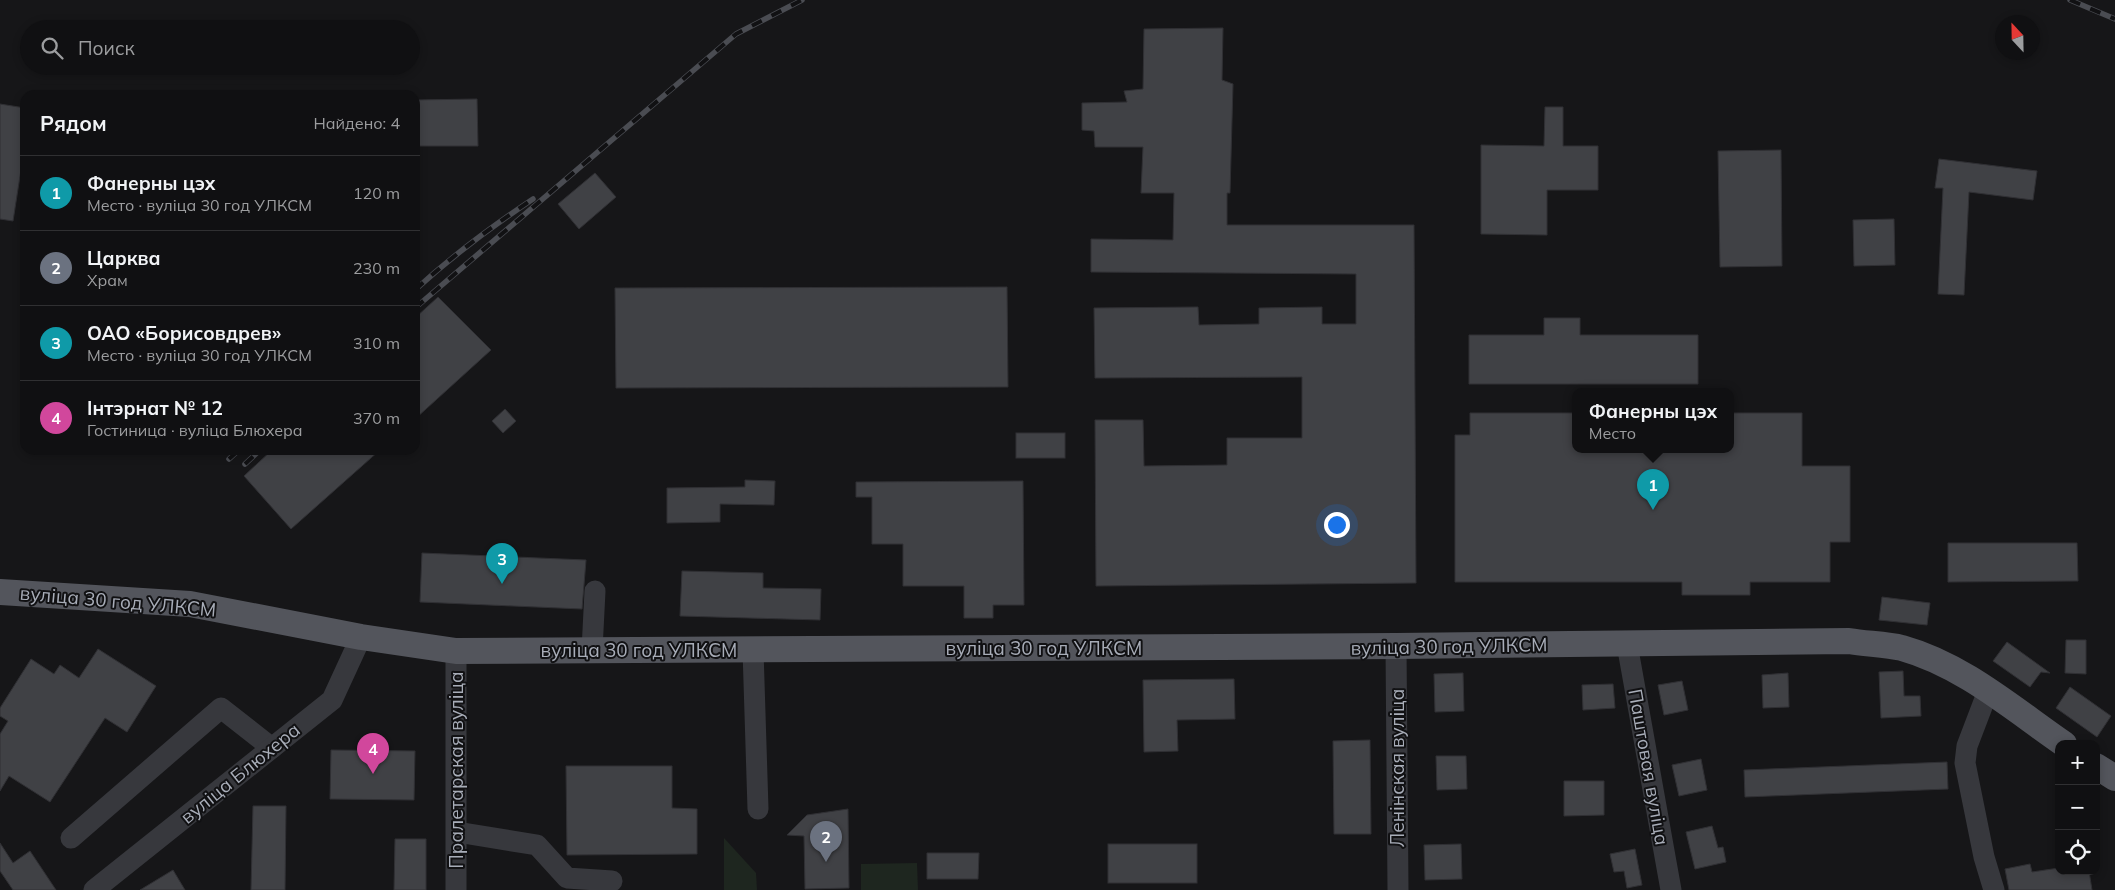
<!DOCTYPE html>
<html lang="ru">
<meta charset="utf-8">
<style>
:root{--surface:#101012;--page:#19191b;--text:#f1f3f6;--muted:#9c9d9f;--line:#303032;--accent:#db2777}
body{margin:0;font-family:Mulish,sans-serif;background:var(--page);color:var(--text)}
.controls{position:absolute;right:15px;bottom:15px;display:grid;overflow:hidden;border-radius:10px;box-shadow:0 2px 8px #0003}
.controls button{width:45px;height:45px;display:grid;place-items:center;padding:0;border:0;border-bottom:1px solid var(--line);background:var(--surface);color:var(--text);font:25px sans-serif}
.compass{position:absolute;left:1995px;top:15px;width:45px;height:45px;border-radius:50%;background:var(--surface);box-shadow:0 2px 8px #0003;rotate:338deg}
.you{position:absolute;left:1336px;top:524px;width:18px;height:18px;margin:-12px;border:4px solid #fff;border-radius:50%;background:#1a73e8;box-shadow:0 0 0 8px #1a73e833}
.badge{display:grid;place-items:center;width:32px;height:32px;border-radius:50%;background:var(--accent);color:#fff;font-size:16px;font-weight:700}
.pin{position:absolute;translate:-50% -41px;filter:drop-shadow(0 1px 2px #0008)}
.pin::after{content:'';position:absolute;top:26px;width:18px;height:15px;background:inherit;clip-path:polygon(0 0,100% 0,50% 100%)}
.popup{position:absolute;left:1572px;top:388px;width:162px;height:65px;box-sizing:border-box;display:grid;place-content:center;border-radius:10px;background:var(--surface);filter:drop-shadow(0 1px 4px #0005);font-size:16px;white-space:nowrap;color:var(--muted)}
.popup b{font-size:19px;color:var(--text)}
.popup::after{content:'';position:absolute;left:50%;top:100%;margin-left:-10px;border:10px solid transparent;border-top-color:var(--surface)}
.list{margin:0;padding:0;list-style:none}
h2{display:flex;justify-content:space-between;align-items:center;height:65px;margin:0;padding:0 20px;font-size:21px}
h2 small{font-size:16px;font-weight:400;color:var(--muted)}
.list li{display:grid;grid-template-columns:32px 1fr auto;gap:15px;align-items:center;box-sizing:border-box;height:75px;padding:0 20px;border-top:1px solid var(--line)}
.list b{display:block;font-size:19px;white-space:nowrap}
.list p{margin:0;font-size:16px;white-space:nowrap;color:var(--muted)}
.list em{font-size:16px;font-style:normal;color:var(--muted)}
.icon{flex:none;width:28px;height:28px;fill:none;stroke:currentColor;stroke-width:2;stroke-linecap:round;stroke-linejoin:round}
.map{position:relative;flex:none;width:2115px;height:890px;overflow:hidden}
.search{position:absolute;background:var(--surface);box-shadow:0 2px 8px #0003;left:20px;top:20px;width:400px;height:55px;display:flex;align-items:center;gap:12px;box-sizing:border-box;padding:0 18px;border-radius:28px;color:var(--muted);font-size:19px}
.panel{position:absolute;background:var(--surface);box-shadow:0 2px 8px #0003;left:20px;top:90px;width:400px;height:365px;border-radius:15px}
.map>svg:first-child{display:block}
.green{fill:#1e261f}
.building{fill:#404145;stroke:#303034}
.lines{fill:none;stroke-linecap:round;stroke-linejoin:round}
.minor{stroke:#37383d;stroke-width:21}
.major{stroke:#53555c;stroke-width:26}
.rail-casing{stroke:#4a4c52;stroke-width:5.5}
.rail{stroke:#111113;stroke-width:4;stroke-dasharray:11;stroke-linecap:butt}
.labels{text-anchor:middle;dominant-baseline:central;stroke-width:4;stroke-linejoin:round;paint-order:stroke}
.street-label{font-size:19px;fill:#a8adb8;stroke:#111113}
</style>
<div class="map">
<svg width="2115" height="890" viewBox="0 0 2115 890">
<rect width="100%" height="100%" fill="#161618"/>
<!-- green -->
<g class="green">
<path d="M 724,838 L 756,873 L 757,890 L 724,890 Z"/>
<path d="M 917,863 L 918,890 L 861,890 L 861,864 Z"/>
</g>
<!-- building -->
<g class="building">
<path d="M 1223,28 L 1222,80 L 1233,84 L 1230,193 L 1227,193 L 1227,225 L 1414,225 L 1416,583 L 1096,586 L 1095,420 L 1143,420 L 1144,466 L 1227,465 L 1227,438 L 1302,438 L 1302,377 L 1095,378 L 1094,308 L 1198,307 L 1199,325 L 1259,324 L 1259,308 L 1322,307 L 1322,324 L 1356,324 L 1356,274 L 1091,272 L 1091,239 L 1173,240 L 1174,193 L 1141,193 L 1143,147 L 1095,147 L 1094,131 L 1082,130 L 1082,103 L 1127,102 L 1124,91 L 1143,89 L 1144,29 Z"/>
<path d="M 477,99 L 478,146 L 415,146 L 415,100 Z"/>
<path d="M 0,104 L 25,108 L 25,144 L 13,221 L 0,219 Z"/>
<path d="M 1545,107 L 1563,107 L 1563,146 L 1598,146 L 1598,190 L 1547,190 L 1547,235 L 1481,234 L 1481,145 L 1544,146 Z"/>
<path d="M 1781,150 L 1782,266 L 1720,267 L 1718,151 Z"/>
<path d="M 1939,159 L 2037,171 L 2033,200 L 1969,192 L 1964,295 L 1938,294 L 1943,188 L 1935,188 Z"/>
<path d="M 595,173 L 616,197 L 579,229 L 558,204 Z"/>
<path d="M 1894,219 L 1895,265 L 1854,266 L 1853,220 Z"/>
<path d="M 1007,287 L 1008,387 L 616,388 L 615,288 Z"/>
<path d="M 438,297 L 491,350 L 415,419 L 415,318 Z"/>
<path d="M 1544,318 L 1580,318 L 1580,335 L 1698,335 L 1698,384 L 1469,384 L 1469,335 L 1544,335 Z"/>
<path d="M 505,409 L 516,421 L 503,433 L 492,421 Z"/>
<path d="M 1470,413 L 1576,413 L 1576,449 L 1730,449 L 1730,413 L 1802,413 L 1802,466 L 1850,466 L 1850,542 L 1830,542 L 1830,582 L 1750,582 L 1750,595 L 1682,595 L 1682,582 L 1455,582 L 1455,435 L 1470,435 Z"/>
<rect x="1016" y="433" width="49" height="25"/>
<path d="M 272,450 L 380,450 L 291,529 L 244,476 Z"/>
<path d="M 745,480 L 775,481 L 774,505 L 720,504 L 720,522 L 667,523 L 667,488 L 745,487 Z"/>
<path d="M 1023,481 L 1024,605 L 993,605 L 993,618 L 964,618 L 964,586 L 903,586 L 903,544 L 872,544 L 872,497 L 856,497 L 856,482 Z"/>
<path d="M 1948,543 L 2077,543 L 2078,581 L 1948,582 Z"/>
<path d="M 422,553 L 586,560 L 582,609 L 420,602 Z"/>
<path d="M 682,571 L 763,573 L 763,588 L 821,589 L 820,620 L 680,616 Z"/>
<path d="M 1882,597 L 1930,603 L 1927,625 L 1879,620 Z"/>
<path d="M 2066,640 L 2086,640 L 2086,674 L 2065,673 Z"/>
<path d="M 2007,642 L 2050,673 L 2041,672 L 2030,687 L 1993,661 Z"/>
<path d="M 98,649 L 156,686 L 127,732 L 105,718 L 50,802 L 9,776 L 0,791 L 0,734 L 8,721 L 0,716 L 0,708 L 31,659 L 54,674 L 60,665 L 79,678 Z"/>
<path d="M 1903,671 L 1904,696 L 1920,696 L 1921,716 L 1881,718 L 1879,672 Z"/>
<path d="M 1463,673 L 1464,711 L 1435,712 L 1434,674 Z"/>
<path d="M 1788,673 L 1789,707 L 1763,708 L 1762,675 Z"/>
<path d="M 1234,679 L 1235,719 L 1177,720 L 1178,751 L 1144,752 L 1143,680 Z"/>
<path d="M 1682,681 L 1688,710 L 1664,715 L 1658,685 Z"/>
<path d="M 1613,684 L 1615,708 L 1583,710 L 1582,685 Z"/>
<path d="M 2070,687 L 2111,716 L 2097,737 L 2056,708 Z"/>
<path d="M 1370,740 L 1371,834 L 1334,834 L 1333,741 Z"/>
<path d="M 331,750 L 415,751 L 414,800 L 330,799 Z"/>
<path d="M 1436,756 L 1466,756 L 1467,789 L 1437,790 Z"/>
<path d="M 1701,759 L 1707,790 L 1679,796 L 1672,765 Z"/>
<path d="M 1947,762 L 1948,789 L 1745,797 L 1744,770 Z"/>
<path d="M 566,766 L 672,766 L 672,808 L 697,809 L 697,854 L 567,855 Z"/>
<path d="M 1564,781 L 1604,781 L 1604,815 L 1564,816 Z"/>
<path d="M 253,806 L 286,806 L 285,890 L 251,890 Z"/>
<path d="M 848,809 L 849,888 L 805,889 L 804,836 L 787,835 L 807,815 Z"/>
<path d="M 1712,826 L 1718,848 L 1723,847 L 1726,862 L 1695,869 L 1686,832 Z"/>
<path d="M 395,839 L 426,839 L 426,890 L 394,890 Z"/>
<path d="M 0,843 L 13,863 L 30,851 L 56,890 L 13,890 L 0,871 Z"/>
<rect x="1108" y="844" width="89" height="39"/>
<path d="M 1461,844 L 1462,879 L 1425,880 L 1424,845 Z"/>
<path d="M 1635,849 L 1642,885 L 1627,888 L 1624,871 L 1614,872 L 1610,854 Z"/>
<path d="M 927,853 L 979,853 L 978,879 L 927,879 Z"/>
<path d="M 2030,864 L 2032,872 L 2059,868 L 2059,871 L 2089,871 L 2092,890 L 2009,890 L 2005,869 Z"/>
<path d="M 173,870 L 185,890 L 140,890 Z"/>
</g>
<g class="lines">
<!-- minor -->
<g class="minor">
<path d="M 1627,644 L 1671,890"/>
<path d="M 1396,646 L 1398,890"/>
<path d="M 592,650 L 595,591"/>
<path d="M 753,650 L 758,809"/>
<path d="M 1988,691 L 1967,746 L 1965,763 L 1984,857 L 1994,890"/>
<path d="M 457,832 L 537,845 L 567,878 L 612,881"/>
<path d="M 71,838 L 221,708 L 272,748"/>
<path d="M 94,890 L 332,700 L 361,637"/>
<path d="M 456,890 L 456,651"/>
</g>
<!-- major -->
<g class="major">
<path d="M 0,592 L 190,604 L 361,637 L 456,651 L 1396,646 L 1849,641 C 1866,644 1886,644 1902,648 C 1963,665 2013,709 2064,744"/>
<path d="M 2096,766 L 2115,778"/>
</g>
<defs>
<g id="rail">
<path d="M 2070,0 L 2115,19"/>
<path d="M 415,290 C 452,256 491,227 533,199"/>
<path d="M 415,308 L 736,34 L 802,0"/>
<path d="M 229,459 L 239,450"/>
<path d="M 245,464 L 260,450"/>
</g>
</defs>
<!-- rail casing -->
<use href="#rail" class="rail-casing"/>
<!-- rail -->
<use href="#rail" class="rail"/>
</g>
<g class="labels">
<!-- street labels -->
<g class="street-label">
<text transform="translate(118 601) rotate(5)">вуліца 30 год УЛКСМ</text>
<text transform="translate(1449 646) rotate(-1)">вуліца 30 год УЛКСМ</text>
<text x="1044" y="648">вуліца 30 год УЛКСМ</text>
<text x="639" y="650">вуліца 30 год УЛКСМ</text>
<text transform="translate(1649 767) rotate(80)">Паштовая вуліца</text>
<text transform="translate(1397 768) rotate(-90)">Ленінская вуліца</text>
<text transform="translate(456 770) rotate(-90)">Пралетарская вуліца</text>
<text transform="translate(240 773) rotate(-39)">вуліца Блюхера</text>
</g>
</g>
</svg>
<div class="controls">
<button>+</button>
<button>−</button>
<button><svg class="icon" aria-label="locate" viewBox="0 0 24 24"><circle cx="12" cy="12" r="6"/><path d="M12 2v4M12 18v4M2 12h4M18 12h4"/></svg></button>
</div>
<svg class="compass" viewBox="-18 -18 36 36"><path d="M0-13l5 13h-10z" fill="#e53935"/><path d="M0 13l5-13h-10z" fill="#9c9d9f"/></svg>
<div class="you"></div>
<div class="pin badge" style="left:1653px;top:510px;background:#0f9aa8">1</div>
<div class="popup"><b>Фанерны цэх</b>Место</div>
<div class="pin badge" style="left:826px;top:862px;background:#6b7280">2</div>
<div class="pin badge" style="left:502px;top:584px;background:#0f9aa8">3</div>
<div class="pin badge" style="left:373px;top:774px;background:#d1479c">4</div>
<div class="search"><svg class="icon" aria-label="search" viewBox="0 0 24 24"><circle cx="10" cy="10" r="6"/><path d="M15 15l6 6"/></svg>Поиск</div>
<section class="panel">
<h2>Рядом<small>Найдено: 4</small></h2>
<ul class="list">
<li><span class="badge" style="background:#0f9aa8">1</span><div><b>Фанерны цэх</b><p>Место · вуліца 30 год УЛКСМ</p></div><em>120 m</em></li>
<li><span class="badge" style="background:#6b7280">2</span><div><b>Царква</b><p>Храм</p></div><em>230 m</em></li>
<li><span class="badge" style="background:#0f9aa8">3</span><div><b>ОАО «Борисовдрев»</b><p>Место · вуліца 30 год УЛКСМ</p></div><em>310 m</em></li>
<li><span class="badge" style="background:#d1479c">4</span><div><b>Інтэрнат № 12</b><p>Гостиница · вуліца Блюхера</p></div><em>370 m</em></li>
</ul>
</section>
</div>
